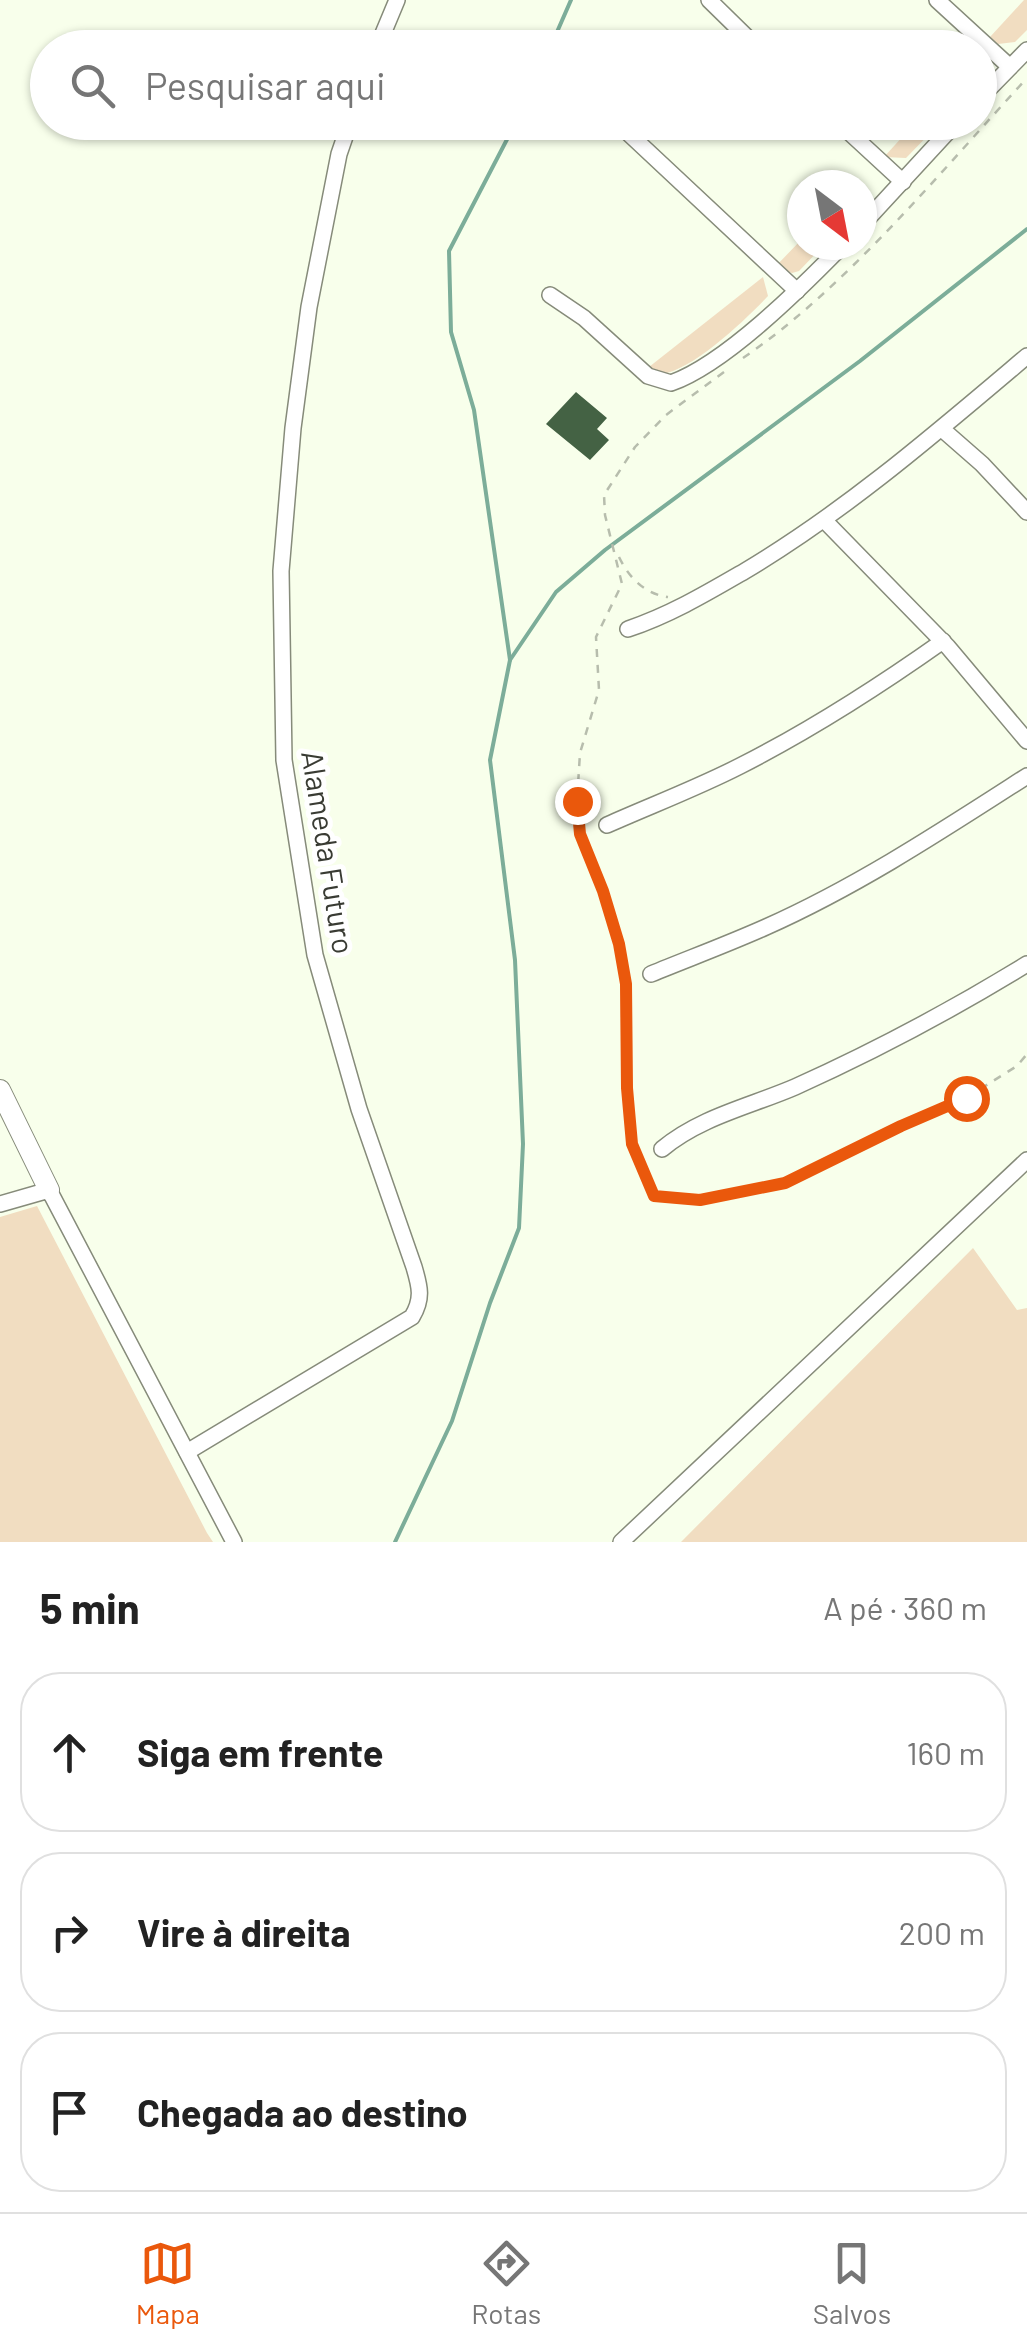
<!DOCTYPE html>
<html lang="pt">
<meta charset="utf-8">
<style>
:root{--surface:#fff;--page:#f2f2f2;--text:#222;--muted:#767676;--line:#e0e0e0;--accent:#ea580c}
body{margin:0;font-family:Barlow,sans-serif;background:var(--page);color:var(--text)}
.compass{position:absolute;left:787px;top:170px;width:90px;height:90px;border-radius:50%;background:var(--surface);box-shadow:0 2px 8px #0004;rotate:148deg}
.stop{position:absolute;width:30px;height:30px;margin:-22px;border:8px solid #ea580c;border-radius:50%;background:#fff}
.stop.end{background:#ea580c;border-color:#fff;box-shadow:0 2px 10px #0008}
.list{margin:0;padding:0;list-style:none}
h2{display:flex;justify-content:space-between;align-items:center;height:130px;margin:0;padding:0 40px;font-size:42px}
h2 small{font-size:32px;font-weight:400;color:var(--muted)}
.list li{display:grid;grid-template-columns:65px 1fr auto;gap:30px;align-items:center;box-sizing:border-box;height:160px;margin:0 20px 20px;padding:0 20px;border:2px solid var(--line);border-radius:40px}
.list b{display:block;font-size:38px;white-space:nowrap}
.list em{font-size:32px;font-style:normal;color:var(--muted)}
.icon{flex:none;width:55px;height:55px;fill:none;stroke:currentColor;stroke-width:2;stroke-linecap:round;stroke-linejoin:round}
.map{position:relative;flex:none;width:1027px;height:1542px;overflow:hidden}
.search{position:absolute;background:var(--surface);box-shadow:0 2px 8px #0004;left:30px;right:30px;top:30px;height:110px;display:flex;align-items:center;gap:25px;box-sizing:border-box;padding:0 35px;border-radius:55px;color:var(--muted);font-size:38px}
.sheet{height:670px;background:var(--surface)}
nav{display:flex;justify-content:space-around;align-items:center;box-sizing:border-box;height:140px;border-top:2px solid var(--line);background:var(--surface);font-size:28px;color:var(--muted)}
nav a{display:grid;justify-items:center;gap:5px}
nav .on{color:var(--accent)}
.map>svg:first-child{display:block}
.green{fill:#f1ddc1}
.lines{fill:none;stroke-linecap:round;stroke-linejoin:round}
.stream{stroke:#7cad99;stroke-width:4}
.building{fill:#446244}
.street-casing{stroke:#868b7a;stroke-width:18}
.secondary-casing{stroke:#868b7a;stroke-width:22}
.path{stroke:#b7bdad;stroke-width:2.5;stroke-dasharray:8 8;stroke-linecap:butt}
.street{stroke:#fff;stroke-width:15}
.secondary{stroke:#fff;stroke-width:20}
.route{stroke:#ea580c;stroke-width:12}
.labels{text-anchor:middle;dominant-baseline:central;stroke-width:10;stroke-linejoin:round;paint-order:stroke}
.street-label{font-size:30px;fill:#393b33;stroke:#fff}
</style>
<div class="map">
<svg width="1027" height="1542" viewBox="0 0 1027 1542">
<rect width="100%" height="100%" fill="#f8ffeb"/>
<!-- green -->
<g class="green">
<path d="M 1024,0 L 1027,0 L 1027,30 L 1015,42 L 998,44 L 990,37 Z"/>
<path d="M 915,123 L 940,123 L 906,158 L 884,157 Z"/>
<path d="M 802,239 L 802,245 L 824,245 L 799,271 L 792,273 L 776,266 Z"/>
<path d="M 763,277 L 768,296 C 745,320 693,370 661,374 L 649,367 Z"/>
<path d="M 37,1206 L 207,1533 L 213,1542 L 0,1542 L 0,1217 Z"/>
<path d="M 973,1248 L 1017,1310 L 1027,1308 L 1027,1542 L 681,1542 Z"/>
</g>
<g class="lines">
<!-- stream -->
<g class="stream">
<path d="M 550,48 L 571,0"/>
<path d="M 510,660 L 474,410 L 451,332 L 449,251 L 516,122"/>
<path d="M 395,1542 L 452,1421 L 490,1303 L 519,1228 L 523,1144 L 515,960 L 490,760 L 510,660 L 556,592 L 605,550 L 860,361 L 1027,229"/>
</g>
</g>
<!-- building -->
<path class="building" d="M 576,392 L 607,418 L 597,429 L 609,440 L 590,460 L 546,424 Z"/>
<g class="lines">
<defs>
<g id="street">
<path d="M 709,0 L 758,48"/>
<path d="M 937,0 L 1010,67"/>
<path d="M 377,48 L 397,0"/>
<path d="M 980,98 L 1027,50"/>
<path d="M 838,122 L 903,182"/>
<path d="M 625,130 L 797,291"/>
<path d="M 862,225 L 957,122"/>
<path d="M 550,295 L 584,318 L 648,376 L 671,383 C 725,364 802,287 843,245"/>
<path d="M 942,429 L 982,464 L 1027,512"/>
<path d="M 824,520 L 948,647 L 1027,741"/>
<path d="M 628,629 C 670,615 707,593 745,571 C 847,510 936,433 1027,356"/>
<path d="M 607,825 C 652,805 697,788 740,766 C 811,730 878,687 943,641"/>
<path d="M 651,974 C 690,958 728,944 766,927 C 858,886 943,830 1027,776"/>
<path d="M 662,1149 C 700,1117 751,1106 795,1087 C 875,1051 952,1010 1027,964"/>
<path d="M 0,1204 L 49,1190 L 234,1542"/>
<path d="M 187,1452 L 412,1317 C 423,1299 420,1287 414,1267 L 359,1109 L 315,955 L 284,760 L 281,571 L 293,428 L 309,307 L 339,154 L 350,122"/>
<path d="M 621,1542 L 1027,1160"/>
</g>
<path id="secondary" d="M 0,1090 L 49,1190"/>
</defs>
<!-- street casing -->
<use href="#street" class="street-casing"/>
<!-- secondary casing -->
<use href="#secondary" class="secondary-casing"/>
<!-- path -->
<g class="path">
<path d="M 743,358 C 846,288 942,170 1027,78"/>
<path d="M 724,372 L 666,415 L 635,447 L 604,495 L 605,515 L 622,584 L 596,637 L 599,690 L 580,753 L 577,801 L 580,833 L 603,891 L 626,984 L 627,1088 L 632,1144 L 654,1196 L 700,1200 L 785,1183 L 901,1126 L 966,1098 L 1017,1066 L 1027,1054"/>
<path d="M 619,557 C 629,578 645,594 668,597"/>
</g>
<!-- street -->
<use href="#street" class="street"/>
<!-- secondary -->
<use href="#secondary" class="secondary"/>
</g>
<g class="lines">
<!-- route -->
<path class="route" d="M 577,801 L 580,834 L 603,891 L 619,944 L 626,984 L 627,1088 L 632,1144 L 654,1196 L 700,1200 L 785,1183 L 901,1126 L 966,1098"/>
</g>
<g class="labels">
<!-- street labels -->
<g class="street-label">
<text transform="translate(329 852) rotate(81)">Alameda Futuro</text>
</g>
</g>
</svg>
<svg class="compass" viewBox="-18 -18 36 36"><path d="M0-13l5 13h-10z" fill="#e53935"/><path d="M0 13l5-13h-10z" fill="#767676"/></svg>
<div class="stop" style="left:966px;top:1098px"></div>
<div class="stop end" style="left:577px;top:801px"></div>
<div class="search"><svg class="icon" aria-label="search" viewBox="0 0 24 24"><circle cx="10" cy="10" r="6"/><path d="M15 15l6 6"/></svg>Pesquisar aqui</div>
</div>
<section class="sheet">
<h2>5 min<small>A pé · 360 m</small></h2>
<ul class="list">
<li><svg class="icon" aria-label="ahead" viewBox="0 0 24 24"><path d="M12 20V5M6 11l6-6 6 6"/></svg><div><b>Siga em frente</b></div><em>160 m</em></li>
<li><svg class="icon" aria-label="right" viewBox="0 0 24 24"><path d="M7 20v-9h11M14 6l5 5-5 5"/></svg><div><b>Vire à direita</b></div><em>200 m</em></li>
<li><svg class="icon" aria-label="arrive" viewBox="0 0 24 24"><path d="M6 21V4h12l-3 4 3 4H6"/></svg><div><b>Chegada ao destino</b></div></li>
</ul>
</section>
<nav>
<a class="on"><svg class="icon" aria-label="map" viewBox="0 0 24 24"><path d="M3 6l6-2 6 2 6-2v14l-6 2-6-2-6 2zM9 4v14M15 6v14"/></svg>Mapa</a>
<a><svg class="icon" aria-label="directions" viewBox="0 0 24 24"><path d="M12 3l9 9-9 9-9-9zM9 14v-3h6M13 9l2 2-2 2"/></svg>Rotas</a>
<a><svg class="icon" aria-label="saved" viewBox="0 0 24 24"><path d="M7 4h10v16l-5-4-5 4z"/></svg>Salvos</a>
</nav>
